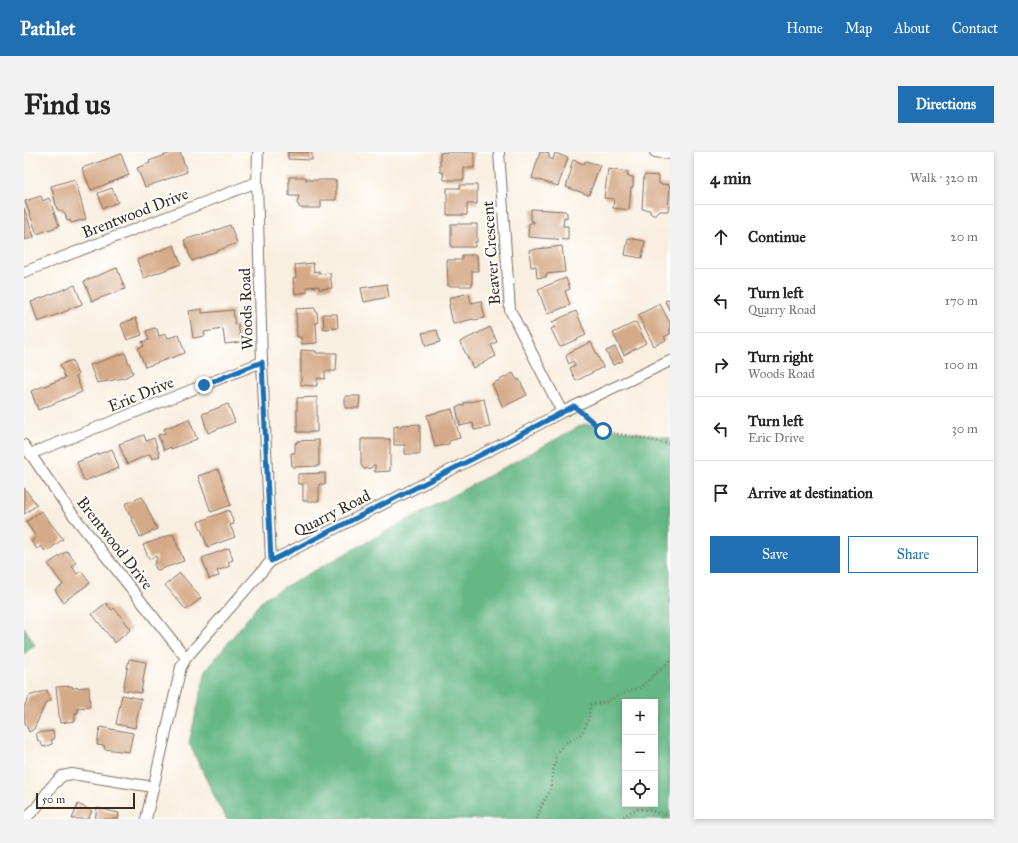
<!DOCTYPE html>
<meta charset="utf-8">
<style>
:root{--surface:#fff;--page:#f2f2f2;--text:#222;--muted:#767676;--line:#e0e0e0;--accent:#1f6fb2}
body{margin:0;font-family:"IM FELL Great Primer",serif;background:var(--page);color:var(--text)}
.controls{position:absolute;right:12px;bottom:12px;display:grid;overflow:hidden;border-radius:0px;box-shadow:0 2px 6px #0003}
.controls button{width:36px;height:36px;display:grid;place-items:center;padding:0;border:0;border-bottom:1px solid var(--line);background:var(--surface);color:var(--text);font:20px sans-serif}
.scale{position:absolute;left:12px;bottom:10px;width:99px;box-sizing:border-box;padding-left:4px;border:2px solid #3b2a1e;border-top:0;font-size:11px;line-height:14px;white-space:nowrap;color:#3b2a1e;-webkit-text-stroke:3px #fff;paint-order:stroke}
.stop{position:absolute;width:12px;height:12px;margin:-9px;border:3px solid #1f6fb2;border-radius:50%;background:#fff}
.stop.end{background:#1f6fb2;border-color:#fff;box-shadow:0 1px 4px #0008}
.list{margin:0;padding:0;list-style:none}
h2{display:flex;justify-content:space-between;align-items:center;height:52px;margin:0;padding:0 16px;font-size:17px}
h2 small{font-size:13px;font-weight:400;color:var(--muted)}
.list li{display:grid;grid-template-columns:26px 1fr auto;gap:12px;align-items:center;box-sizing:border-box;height:64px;padding:0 16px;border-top:1px solid var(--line)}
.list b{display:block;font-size:15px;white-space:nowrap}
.list p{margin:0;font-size:13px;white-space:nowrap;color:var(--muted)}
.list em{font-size:13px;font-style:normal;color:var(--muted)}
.actions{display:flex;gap:8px;padding:12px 16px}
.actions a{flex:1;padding:9px 0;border:1px solid var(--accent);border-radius:0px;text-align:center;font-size:14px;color:var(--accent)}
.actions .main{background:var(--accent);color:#fff}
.icon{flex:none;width:22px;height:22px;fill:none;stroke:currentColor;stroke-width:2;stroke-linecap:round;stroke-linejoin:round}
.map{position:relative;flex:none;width:646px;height:667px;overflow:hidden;border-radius:0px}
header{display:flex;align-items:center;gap:24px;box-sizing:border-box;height:56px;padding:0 20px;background:var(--accent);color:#fff}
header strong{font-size:19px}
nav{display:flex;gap:22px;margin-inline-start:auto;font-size:14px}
.intro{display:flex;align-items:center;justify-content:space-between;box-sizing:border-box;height:96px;padding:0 24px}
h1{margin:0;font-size:28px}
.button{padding:10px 18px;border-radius:0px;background:var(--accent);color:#fff;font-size:14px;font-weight:700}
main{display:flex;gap:24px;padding:0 24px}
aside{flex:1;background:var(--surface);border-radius:0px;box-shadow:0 2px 6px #0003}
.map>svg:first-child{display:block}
.forest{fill:#65b784;stroke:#507051;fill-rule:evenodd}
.building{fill:#d5aa88}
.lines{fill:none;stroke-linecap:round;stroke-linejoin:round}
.street-casing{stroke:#7e6f62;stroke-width:12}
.path{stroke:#7e6f62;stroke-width:2.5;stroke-dasharray:1 3;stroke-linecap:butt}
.street{stroke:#fff;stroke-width:10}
.route{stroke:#1f6fb2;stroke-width:5}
.labels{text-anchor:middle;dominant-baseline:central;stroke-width:4;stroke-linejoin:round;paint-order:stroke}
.street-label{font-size:16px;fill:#3b2a1e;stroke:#fff}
</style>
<header>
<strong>Pathlet</strong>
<nav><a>Home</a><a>Map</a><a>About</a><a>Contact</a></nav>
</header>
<div class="intro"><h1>Find us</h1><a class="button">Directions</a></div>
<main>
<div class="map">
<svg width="646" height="667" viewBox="0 0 646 667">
<rect width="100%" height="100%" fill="#fff"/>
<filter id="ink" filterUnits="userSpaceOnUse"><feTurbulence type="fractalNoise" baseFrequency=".025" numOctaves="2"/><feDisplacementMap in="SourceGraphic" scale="8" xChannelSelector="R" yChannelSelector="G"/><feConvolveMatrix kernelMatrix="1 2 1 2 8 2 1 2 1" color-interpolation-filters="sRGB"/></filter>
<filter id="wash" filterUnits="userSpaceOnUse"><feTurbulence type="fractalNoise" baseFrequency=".012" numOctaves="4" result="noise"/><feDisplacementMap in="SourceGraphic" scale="16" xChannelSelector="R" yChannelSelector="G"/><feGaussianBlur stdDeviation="0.9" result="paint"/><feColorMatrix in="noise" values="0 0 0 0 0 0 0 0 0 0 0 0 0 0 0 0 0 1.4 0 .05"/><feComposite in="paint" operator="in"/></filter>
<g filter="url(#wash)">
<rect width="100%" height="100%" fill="#f9efe0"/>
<!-- forest -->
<g class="forest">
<path d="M 560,272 L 646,286 L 646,667 L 203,667 L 195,654 L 165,591 L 182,518 L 240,446 ZM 601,550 L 631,550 L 631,652 L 601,652 Z"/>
<path d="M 0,475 L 11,493 L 0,502 Z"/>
</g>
<g id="blocks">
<!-- building -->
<g class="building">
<path d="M 150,0 L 156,0 L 163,20 L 121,35 L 113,16 L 126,11 L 125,9 Z"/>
<path d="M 264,0 L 288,0 L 288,8 L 264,7 Z"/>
<path d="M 425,0 L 450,0 L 450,16 L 440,16 L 440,28 L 420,28 L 419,20 L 416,20 L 416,1 Z"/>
<path d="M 516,0 L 523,0 L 525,2 L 525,6 L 529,8 L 531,1 L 544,6 L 534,34 L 508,26 Z"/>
<path d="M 97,2 L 105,23 L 67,38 L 58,16 Z"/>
<path d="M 549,8 L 560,12 L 561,9 L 576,13 L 565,43 L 542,35 L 548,16 L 546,16 Z"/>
<path d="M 584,17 L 604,20 L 603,24 L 609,25 L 609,35 L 607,35 L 605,58 L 589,56 L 590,47 L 580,46 Z"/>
<path d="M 620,23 L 635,24 L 635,32 L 646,33 L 644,59 L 636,59 L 632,63 L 629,63 L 626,61 L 626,58 L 618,57 Z"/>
<path d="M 265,25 L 282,25 L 282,28 L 312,28 L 312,48 L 297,48 L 297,56 L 276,56 L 273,51 L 275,44 L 265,44 Z"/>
<path d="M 51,27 L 62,67 L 47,71 L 46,68 L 43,69 L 41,61 L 33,57 L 27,34 Z"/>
<path d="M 436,33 L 453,33 L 453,52 L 443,52 L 443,63 L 423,63 L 423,36 L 436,36 Z"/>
<path d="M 88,36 L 94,50 L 79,56 L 74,41 Z"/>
<path d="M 17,44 L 19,49 L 25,46 L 35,74 L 13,82 L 1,49 Z"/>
<path d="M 0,56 L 10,85 L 0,88 Z"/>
<path d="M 507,57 L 541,59 L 543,61 L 543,66 L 540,65 L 539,74 L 544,74 L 544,88 L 504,85 L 505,71 L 510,71 L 510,69 L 507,69 Z"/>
<path d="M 427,72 L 453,72 L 453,90 L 451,90 L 451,95 L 427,95 Z"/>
<path d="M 206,73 L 213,91 L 168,109 L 160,88 L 179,82 L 179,83 Z"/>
<path d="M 604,86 L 621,89 L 618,106 L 601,103 Z"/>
<path d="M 150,93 L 157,112 L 120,126 L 113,108 Z"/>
<path d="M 538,94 L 541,120 L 522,122 L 522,125 L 513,126 L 512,114 L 507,115 L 505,98 Z"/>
<path d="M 438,103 L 453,103 L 454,119 L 448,119 L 448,134 L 424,134 L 423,108 L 438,108 Z"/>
<path d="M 289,111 L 290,120 L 295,119 L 295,122 L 306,121 L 308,136 L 295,137 L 295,134 L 283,135 L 283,140 L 271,142 L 269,126 L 272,126 L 271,113 Z"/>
<path d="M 93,116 L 101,137 L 68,149 L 60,129 Z"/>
<path d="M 542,126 L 546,137 L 541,139 L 546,153 L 523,162 L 514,137 Z"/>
<path d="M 363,132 L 365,145 L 340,150 L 337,136 Z"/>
<path d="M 51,133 L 58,152 L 44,157 L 45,158 L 14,170 L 7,150 Z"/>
<path d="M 445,141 L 447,151 L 457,149 L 461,166 L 450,168 L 449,167 L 429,172 L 425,153 L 426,153 L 425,146 Z"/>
<path d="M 646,147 L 646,159 L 641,149 Z"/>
<path d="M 636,152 L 646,171 L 646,182 L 640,185 L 642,188 L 630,194 L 614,163 Z"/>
<path d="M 291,156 L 292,160 L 293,160 L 294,171 L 292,171 L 293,191 L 278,192 L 277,185 L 273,185 L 272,157 Z"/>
<path d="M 178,157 L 178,161 L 209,158 L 211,173 L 214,172 L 217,190 L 201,192 L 199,177 L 180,180 L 181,184 L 169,186 L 165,159 Z"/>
<path d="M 552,159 L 562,183 L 536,195 L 527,177 L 531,175 L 528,170 Z"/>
<path d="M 299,162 L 313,162 L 314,176 L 300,177 Z"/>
<path d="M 112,166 L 118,183 L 103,188 L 97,172 Z"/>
<path d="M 612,170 L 622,191 L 600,203 L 589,181 Z"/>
<path d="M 466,175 L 473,190 L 467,193 L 472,204 L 449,216 L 436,190 Z"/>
<path d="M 130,176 L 133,177 L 135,184 L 142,182 L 144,186 L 155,183 L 161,201 L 121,215 L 114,196 L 120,194 L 118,190 L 125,188 L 122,179 Z"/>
<path d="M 413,178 L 416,190 L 402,194 L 398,181 Z"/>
<path d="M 567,190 L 579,215 L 552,229 L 546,216 L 551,213 L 549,209 L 545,212 L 542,205 L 544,201 Z"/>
<path d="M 591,195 L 599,209 L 589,213 L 582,199 Z"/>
<path d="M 277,198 L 292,199 L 292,201 L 313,201 L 312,219 L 301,219 L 301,227 L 293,226 L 293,234 L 277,233 Z"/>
<path d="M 101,201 L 109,221 L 100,226 L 73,231 L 66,213 Z"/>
<path d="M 48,208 L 54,223 L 52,224 L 58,240 L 14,258 L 7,239 L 41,226 L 36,213 Z"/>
<path d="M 489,221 L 493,228 L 495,227 L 503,243 L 479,255 L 468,232 Z"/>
<path d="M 321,244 L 336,244 L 335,256 L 321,256 Z"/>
<path d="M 293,245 L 293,280 L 273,280 L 273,246 Z"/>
<path d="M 460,247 L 466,275 L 450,278 L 449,271 L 436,274 L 432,255 L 440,253 L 440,251 Z"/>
<path d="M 204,252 L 211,270 L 184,281 L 178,262 Z"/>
<path d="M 428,257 L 436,286 L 425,289 L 425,292 L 411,295 L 403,263 Z"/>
<path d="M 165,267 L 173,287 L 147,297 L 147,295 L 140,298 L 134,283 L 141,281 L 140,277 Z"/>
<path d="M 396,272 L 396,302 L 381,302 L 381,293 L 370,293 L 370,274 L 377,275 L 377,273 Z"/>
<path d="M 120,283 L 122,289 L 130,286 L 136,304 L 128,307 L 126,302 L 103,312 L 95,292 Z"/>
<path d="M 337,287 L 366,287 L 366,319 L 351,320 L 351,313 L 349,313 L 347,316 L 340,317 L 337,313 Z"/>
<path d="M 295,288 L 295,314 L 268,315 L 267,301 L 271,301 L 271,291 L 273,291 L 273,289 Z"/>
<path d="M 88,297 L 95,316 L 60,329 L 53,310 Z"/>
<path d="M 194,317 L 207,353 L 187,360 L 174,324 Z"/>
<path d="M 301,321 L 301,332 L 295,332 L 295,349 L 279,349 L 279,332 L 274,332 L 274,322 Z"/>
<path d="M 0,336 L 13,353 L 0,362 Z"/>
<path d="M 118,345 L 133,377 L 116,385 L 101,352 Z"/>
<path d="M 205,358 L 210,372 L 206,373 L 211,385 L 184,395 L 174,370 Z"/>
<path d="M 17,359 L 39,387 L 22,400 L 17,394 L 13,397 L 7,389 L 12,385 L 2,370 Z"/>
<path d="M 149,382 L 160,409 L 134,418 L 132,417 L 130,412 L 133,407 L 132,404 L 125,407 L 119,393 Z"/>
<path d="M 205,396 L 209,408 L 204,410 L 206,414 L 193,419 L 195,424 L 185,427 L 178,406 Z"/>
<path d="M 43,399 L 52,411 L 48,414 L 53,422 L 57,419 L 66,431 L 39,450 L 31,438 L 39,433 L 24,412 Z"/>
<path d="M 156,421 L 177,446 L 162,458 L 141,433 Z"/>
<path d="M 82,451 L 88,458 L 90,456 L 107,477 L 91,491 L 68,462 Z"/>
<path d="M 105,507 L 122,510 L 117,541 L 99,538 Z"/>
<path d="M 48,534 L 48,536 L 65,535 L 66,555 L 53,556 L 54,561 L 51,561 L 51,569 L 36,571 L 32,535 Z"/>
<path d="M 23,538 L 27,549 L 22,550 L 10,577 L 5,580 L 0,568 L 0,555 L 5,544 Z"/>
<path d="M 98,543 L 117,547 L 111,576 L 92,572 Z"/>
<path d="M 76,575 L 109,581 L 105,600 L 80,597 L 81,594 L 73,593 Z"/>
<path d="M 29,579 L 30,587 L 28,587 L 28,592 L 19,595 L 16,589 L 14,589 L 12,581 Z"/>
<path d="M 54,652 L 68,659 L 64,667 L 48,667 Z"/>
<path d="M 73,656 L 95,661 L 94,667 L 71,667 Z"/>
</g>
</g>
</g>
<g filter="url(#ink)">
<use href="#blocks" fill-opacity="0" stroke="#7e6f62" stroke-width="1"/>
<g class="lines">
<defs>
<g id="street">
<path d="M 234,0 L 233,30 L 238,210 L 247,409"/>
<path d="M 475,0 L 486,158 L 538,260"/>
<path d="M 631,0 L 646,2"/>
<path d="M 0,120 L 233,30"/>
<path d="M 0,293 L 46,359 L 162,506"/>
<path d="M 6,302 L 238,210"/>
<path d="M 1,667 L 12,656 L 27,635 L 38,624 L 48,622 L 129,635"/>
<path d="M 122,667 L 157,515 L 162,506 L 247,409 L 482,290 L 538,260 L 646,209"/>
</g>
</defs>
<!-- street casing -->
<use href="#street" class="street-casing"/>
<!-- path -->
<g class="path">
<path d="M 560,262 L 579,279 L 646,292"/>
<path d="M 513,667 L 516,657 L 526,638 L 532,602 L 541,591 L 552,586 L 560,578 L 565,564 L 566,553 L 582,550 L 597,542 L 617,535 L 632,521 L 639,516 L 646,508"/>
<path d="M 596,667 C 618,649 623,661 646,663"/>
</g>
<!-- street -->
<use href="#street" class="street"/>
</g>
</g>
<g class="lines" filter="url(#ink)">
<!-- route -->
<path class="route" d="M 180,233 L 238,210 L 247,409 L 482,290 L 550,254 L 579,279"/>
</g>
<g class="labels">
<!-- street labels -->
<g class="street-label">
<text transform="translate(111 61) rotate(-21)">Brentwood Drive</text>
<text transform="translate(467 101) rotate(-94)">Beaver Crescent</text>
<text transform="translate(222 157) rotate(-92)">Woods Road</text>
<text transform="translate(117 242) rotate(-22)">Eric Drive</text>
<text transform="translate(308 361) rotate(-27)">Quarry Road</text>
<text transform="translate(91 391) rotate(52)">Brentwood Drive</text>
</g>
</g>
</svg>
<div class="controls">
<button>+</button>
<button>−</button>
<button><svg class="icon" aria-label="locate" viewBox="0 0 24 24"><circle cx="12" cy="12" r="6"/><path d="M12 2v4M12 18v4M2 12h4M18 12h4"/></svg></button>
</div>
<div class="scale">50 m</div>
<div class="stop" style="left:579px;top:279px"></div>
<div class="stop end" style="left:180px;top:233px"></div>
</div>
<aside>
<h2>4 min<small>Walk · 320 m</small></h2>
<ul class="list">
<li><svg class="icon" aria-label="ahead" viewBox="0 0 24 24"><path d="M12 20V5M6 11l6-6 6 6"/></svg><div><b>Continue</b></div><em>20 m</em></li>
<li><svg class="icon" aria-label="left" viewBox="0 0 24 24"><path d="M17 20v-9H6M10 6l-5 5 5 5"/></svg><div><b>Turn left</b><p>Quarry Road</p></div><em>170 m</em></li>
<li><svg class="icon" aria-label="right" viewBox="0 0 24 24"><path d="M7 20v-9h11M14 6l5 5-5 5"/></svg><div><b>Turn right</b><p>Woods Road</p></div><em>100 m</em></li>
<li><svg class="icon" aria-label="left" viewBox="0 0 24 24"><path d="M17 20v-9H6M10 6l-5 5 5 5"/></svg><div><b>Turn left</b><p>Eric Drive</p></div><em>30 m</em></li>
<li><svg class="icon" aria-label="arrive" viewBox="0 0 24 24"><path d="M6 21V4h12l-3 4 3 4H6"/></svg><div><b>Arrive at destination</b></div></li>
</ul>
<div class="actions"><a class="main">Save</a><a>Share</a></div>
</aside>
</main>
